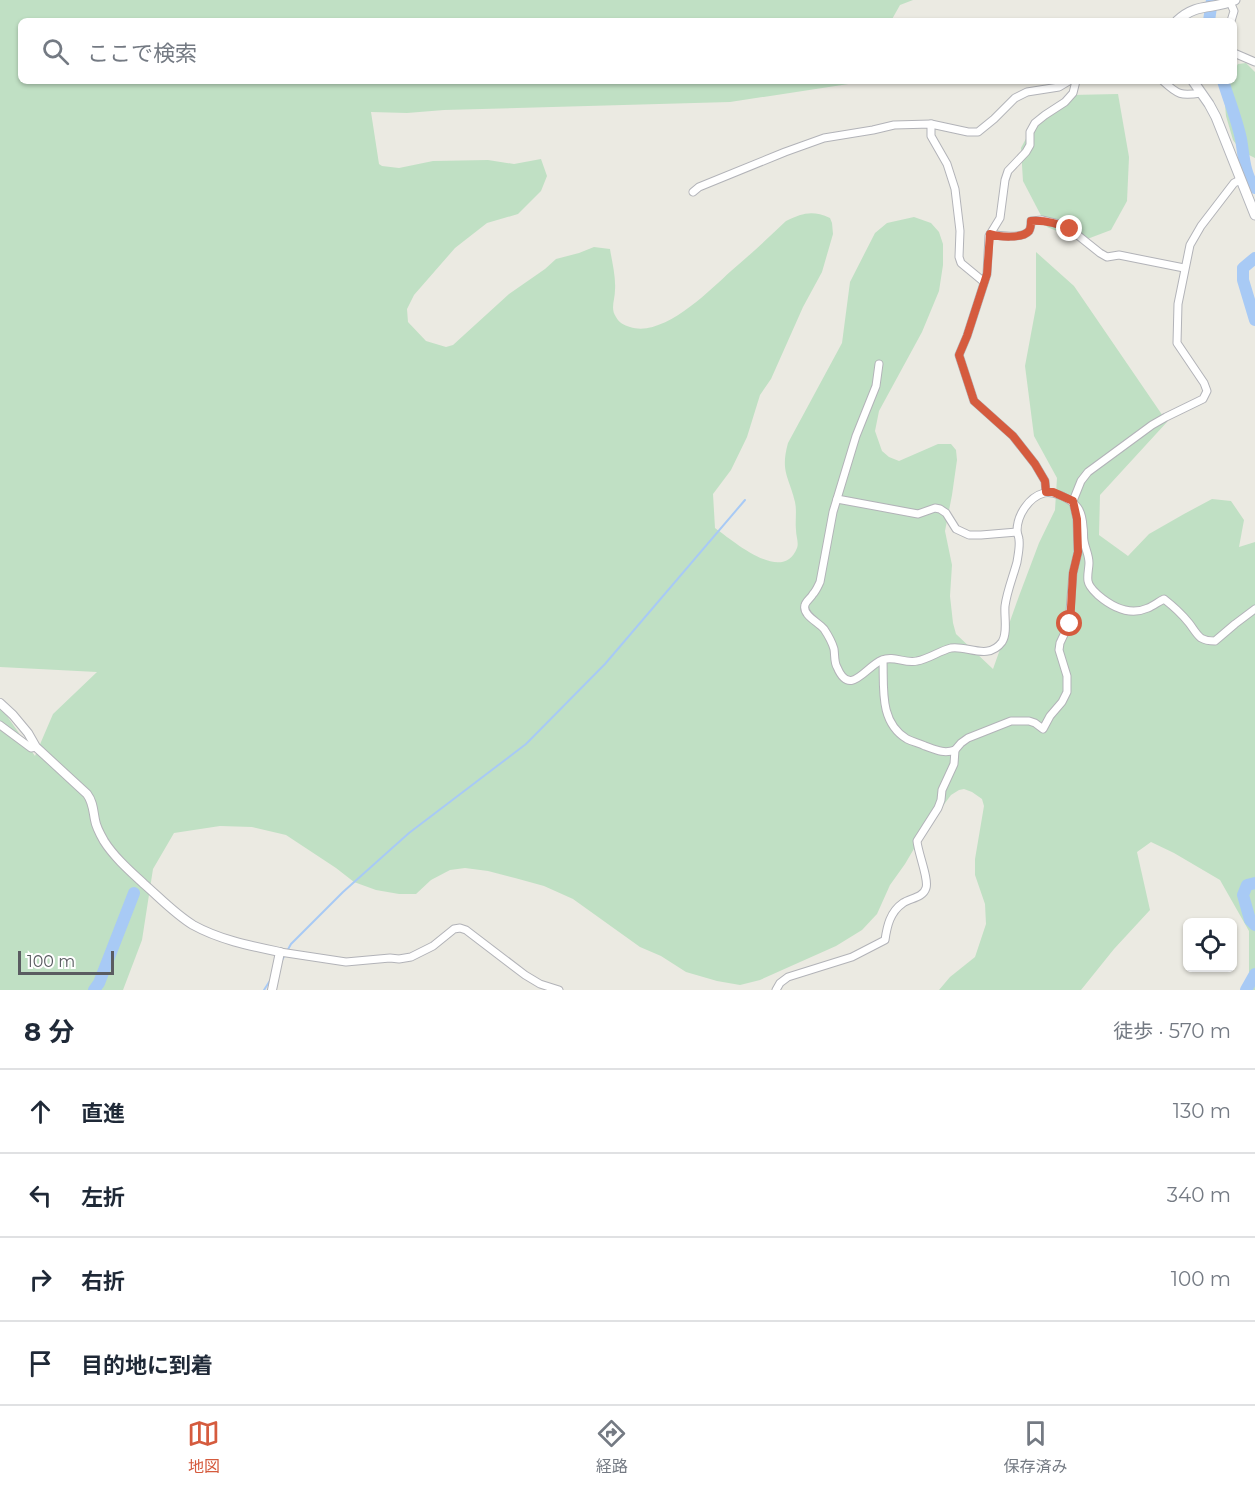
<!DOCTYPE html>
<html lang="ja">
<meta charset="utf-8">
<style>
:root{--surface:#fff;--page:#f6f6f7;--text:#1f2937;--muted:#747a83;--line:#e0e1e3;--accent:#d55b3e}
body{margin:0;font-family:Montserrat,"Noto Sans JP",sans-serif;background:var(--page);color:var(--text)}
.controls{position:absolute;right:18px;bottom:18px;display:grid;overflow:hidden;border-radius:9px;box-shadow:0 2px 4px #0004}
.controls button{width:54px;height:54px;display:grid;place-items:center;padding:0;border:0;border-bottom:2px solid var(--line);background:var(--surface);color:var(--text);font:30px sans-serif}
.scale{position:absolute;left:18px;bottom:15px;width:96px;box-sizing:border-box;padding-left:6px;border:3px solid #5a5c61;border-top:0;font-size:16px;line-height:21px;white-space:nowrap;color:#5a5c61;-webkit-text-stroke:4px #fff;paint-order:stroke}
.stop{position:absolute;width:18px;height:18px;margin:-14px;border:4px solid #d55b3e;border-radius:50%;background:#fff}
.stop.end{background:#d55b3e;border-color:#fff;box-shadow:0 2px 6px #0008}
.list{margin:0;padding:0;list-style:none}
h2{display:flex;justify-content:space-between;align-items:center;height:78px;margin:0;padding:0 24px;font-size:26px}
h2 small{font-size:20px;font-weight:400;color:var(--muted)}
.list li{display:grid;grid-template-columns:39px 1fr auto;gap:18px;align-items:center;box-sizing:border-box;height:84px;padding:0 24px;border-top:2px solid var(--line)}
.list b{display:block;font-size:22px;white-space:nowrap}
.list em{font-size:20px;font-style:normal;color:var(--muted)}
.icon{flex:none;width:33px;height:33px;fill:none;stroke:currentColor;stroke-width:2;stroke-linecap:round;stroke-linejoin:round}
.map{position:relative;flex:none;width:1255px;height:990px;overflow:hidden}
.search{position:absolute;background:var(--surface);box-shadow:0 2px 4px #0004;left:18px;right:18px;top:18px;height:66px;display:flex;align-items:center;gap:15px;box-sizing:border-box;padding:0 21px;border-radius:9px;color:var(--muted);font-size:22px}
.sheet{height:414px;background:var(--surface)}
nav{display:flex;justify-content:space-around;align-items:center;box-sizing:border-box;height:84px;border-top:2px solid var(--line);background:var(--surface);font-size:16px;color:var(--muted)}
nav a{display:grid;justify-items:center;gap:3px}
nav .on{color:var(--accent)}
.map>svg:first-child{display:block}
.green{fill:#c0e0c4}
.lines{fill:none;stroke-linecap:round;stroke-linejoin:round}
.stream{stroke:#a8caf5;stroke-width:2}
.river{stroke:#a8caf5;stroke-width:12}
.minor-casing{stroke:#b2b3b8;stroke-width:9}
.tertiary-casing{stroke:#b2b3b8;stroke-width:10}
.secondary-casing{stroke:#b3b5bb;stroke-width:11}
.minor{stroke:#fff;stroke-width:7}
.tertiary{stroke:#fff;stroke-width:8}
.secondary{stroke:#fff;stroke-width:9}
.route{stroke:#d55b3e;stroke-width:8}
</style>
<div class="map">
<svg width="1255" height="990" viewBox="0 0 1255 990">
<rect width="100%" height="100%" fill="#ebeae2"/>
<!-- green -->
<g class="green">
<path d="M 0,0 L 913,0 L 900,5 L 891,21 L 21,21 L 21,81 L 856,81 L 855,83 L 730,102 L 444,110 L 407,113 L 371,112 L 379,164 L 382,166 L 399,168 L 433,161 L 488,160 L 514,164 L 541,159 L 547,176 L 541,191 L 518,214 L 487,223 L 455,248 L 414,295 L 407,309 L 408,322 L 426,341 L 446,347 L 453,345 L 509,294 L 545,269 L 556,259 L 579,253 L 594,247 L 610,249 C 612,262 616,277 615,290 C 615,300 610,308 616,317 C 619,323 624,325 630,327 C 663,338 709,291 731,271 C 750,255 768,238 786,221 C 803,213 812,210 830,218 L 832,223 L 833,234 L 822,272 L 803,307 L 771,379 L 760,395 L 747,437 L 731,470 L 713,494 L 715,528 C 732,540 783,585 797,548 C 799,543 796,536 796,530 C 795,521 797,511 795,502 C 789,476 780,472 788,443 L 842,343 L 850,282 L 875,233 L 887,223 L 914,217 L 931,223 L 939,232 L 943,244 L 943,265 L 939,291 L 922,332 L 879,411 L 875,431 L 882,451 L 889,457 L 899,461 L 938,444 L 951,444 L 956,450 L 957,460 L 952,495 L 945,531 L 952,565 L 950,596 L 953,623 L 956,634 L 993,669 L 1019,596 L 1039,543 L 1055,510 L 1057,478 L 1034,436 L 1025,366 L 1036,307 L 1036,252 L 1074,286 L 1167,422 L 1100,495 L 1099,535 L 1128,556 L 1149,534 L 1184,514 L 1212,499 L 1231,501 L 1244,520 L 1239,547 L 1255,542 L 1255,990 L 1249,990 L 1249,931 L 1220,880 L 1174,853 L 1151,842 L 1137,852 L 1150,910 L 1114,949 L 1081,990 L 939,990 L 950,977 L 975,957 L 986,924 L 985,904 L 975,875 L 975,859 L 984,806 L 982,799 L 972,792 L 964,789 L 959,790 L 951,795 L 925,830 L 905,864 L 890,885 L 877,914 L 862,930 L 836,946 L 760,980 L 740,985 L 717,981 L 686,972 L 661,956 L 640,947 L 573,899 L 544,886 L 515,878 L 488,871 L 465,868 L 450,870 L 431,880 L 416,894 L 399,894 L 376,890 L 354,882 L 336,868 L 286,835 L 252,827 L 220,826 L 174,833 L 153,869 L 142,940 L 123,990 L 0,990 L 0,706 L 35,756 L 53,714 L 97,672 L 0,667 Z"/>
<path d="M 1246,63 L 1255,72 L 1255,158 L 1241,151 L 1233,140 L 1226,116 L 1224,94 L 1229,81 L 1234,81 L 1234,71 L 1238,64 Z"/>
<path d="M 1118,94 L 1129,157 L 1127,201 L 1111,230 L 1082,241 L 1047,227 L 1023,181 L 1021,148 L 1039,114 L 1071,95 Z"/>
</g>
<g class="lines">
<!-- stream -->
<g class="stream">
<path d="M 281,962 L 291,944 L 343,892 L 409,833 L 526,744 L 605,664 L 745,500"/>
<path d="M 264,990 L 271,979"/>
</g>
<!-- river -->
<g class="river">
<path d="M 1209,21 L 1212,0"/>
<path d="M 1223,81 C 1229,100 1237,120 1241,139 C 1244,156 1244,174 1255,188"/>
<path d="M 1255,258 L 1243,268 L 1243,280 L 1255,320"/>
<path d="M 1255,883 L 1247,885 L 1243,895 L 1250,920 L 1255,925"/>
<path d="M 94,990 L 99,983 L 134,893"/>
<path d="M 1246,990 L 1255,974"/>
</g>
<defs>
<g id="minor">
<path d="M 1230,2 L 1234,11 L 1231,21"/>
<path d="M 1234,53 L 1255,62"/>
<path d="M 1163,81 C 1178,95 1181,96 1201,93"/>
<path d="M 931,124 L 931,136 L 947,164 L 955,189 L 960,231 L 959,257 L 961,263 L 984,282"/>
<path d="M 693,192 L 699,187 L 785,152 L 824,138 L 873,130 L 894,125 L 931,124 L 968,132 L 978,132 L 994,119 L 1015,98 L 1027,92 L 1059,87 L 1069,81"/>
<path d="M 990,234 C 999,236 1022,239 1029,231 C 1031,228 1031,224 1031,221 L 1042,220 L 1059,224 L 1070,229 L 1100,253 L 1107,257 L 1119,255 L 1184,268"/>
<path d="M 879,364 L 876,386 L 856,436 L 833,512 L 820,582 C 818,586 816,591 813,594 C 811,598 806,601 805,605 C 802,615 818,622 824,629 C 828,635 832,642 834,649 C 835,655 834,662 837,667 C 850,698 865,667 882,660 C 894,655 905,664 917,661 C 929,659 939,651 951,648 C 967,645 988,661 1002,642 C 1008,633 1004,616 1005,606 C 1007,591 1013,577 1017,562 C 1018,555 1020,547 1019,540 C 1019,536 1017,534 1017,531 C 1017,515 1029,497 1044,493 C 1051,491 1056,494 1062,496 C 1077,503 1082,510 1083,527 C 1084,532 1083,536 1084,541 C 1085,548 1089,555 1089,563 C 1089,568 1087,575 1088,581 C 1089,587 1094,591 1098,595 C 1112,607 1130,616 1148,608 C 1153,606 1158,602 1164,599 C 1173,606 1181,613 1189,623 C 1193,628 1196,634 1201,638 C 1206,641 1210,641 1215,641 L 1235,624 L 1255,609"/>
<path d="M 1046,492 L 1045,481 L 1035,464 L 1013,436 L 974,401 L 959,355 L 967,336 L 987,274 L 989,236 L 1000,218 L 1005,180 L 1008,171 L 1026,152 L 1030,145 L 1030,132 L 1035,123 L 1045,115 L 1065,102 L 1073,93 L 1076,81"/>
<path d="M 837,499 L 918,514 L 935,508 L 940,509 L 946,513 L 956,529 L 969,535 L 981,535 L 1017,532"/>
<path d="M 883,660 C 884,688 879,722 907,739 C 913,742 919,743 925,746 C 936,750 944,754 955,750"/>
<path d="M 0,725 L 31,748 L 36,747"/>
<path d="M 280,952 L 346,962 L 390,958 L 399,959 L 411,957 L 433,946 L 454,929 L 460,928 L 466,930 L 525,975 L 540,984 L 559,990"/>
<path d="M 776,990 L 780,983 L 788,977 L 852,957 L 885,940 C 887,926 890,912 903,903 C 910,898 923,898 926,888 C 929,879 918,853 917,841 L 938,808 L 941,800 L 942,790 L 954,764 L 955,750 L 961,743 L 968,738 L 1011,721 L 1029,721 L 1035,723 L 1043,729 L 1050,716 L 1062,702 L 1067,692 L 1067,676 L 1059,650 L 1060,643 L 1069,624 L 1073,573 L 1078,552 L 1077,519 L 1073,501 L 1081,481 L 1088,472 L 1152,425 L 1166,417 L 1203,399 L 1207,391 L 1204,383 L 1177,343 L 1178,304 L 1190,245 L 1201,226 L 1234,183 L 1240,180"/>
</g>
<path id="tertiary" d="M 0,703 L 13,715 L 28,733 L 36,747 L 87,794 C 93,802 93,810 95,820 C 96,827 100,834 104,841 C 114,857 130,871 144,884 C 160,898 175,914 193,925 C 220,940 251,946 280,952 L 272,990"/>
<g id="secondary">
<path d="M 1177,21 C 1197,2 1213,10 1235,0"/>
<path d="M 1193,81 L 1209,104 L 1216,117 L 1255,215"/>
</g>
</defs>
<!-- minor casing -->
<use href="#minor" class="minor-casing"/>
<!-- tertiary casing -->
<use href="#tertiary" class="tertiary-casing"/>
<!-- secondary casing -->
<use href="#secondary" class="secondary-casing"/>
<!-- minor -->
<use href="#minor" class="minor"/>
<!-- tertiary -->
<use href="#tertiary" class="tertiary"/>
<!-- secondary -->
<use href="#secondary" class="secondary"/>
</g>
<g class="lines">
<!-- route -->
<path class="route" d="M 1070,624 L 1073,573 L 1078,552 L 1077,519 L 1073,501 L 1053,492 L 1046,492 L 1045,481 L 1035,464 L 1013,436 L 974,401 L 959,355 L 967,336 L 987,274 L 990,234 C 999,237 1022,239 1029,231 C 1031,228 1031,224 1031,221 C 1046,220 1057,223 1070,229"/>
</g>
</svg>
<div class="controls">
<button><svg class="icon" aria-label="locate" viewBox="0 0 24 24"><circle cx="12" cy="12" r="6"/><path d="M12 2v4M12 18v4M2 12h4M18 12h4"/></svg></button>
</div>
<div class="scale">100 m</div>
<div class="stop" style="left:1070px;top:624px"></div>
<div class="stop end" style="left:1070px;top:229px"></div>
<div class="search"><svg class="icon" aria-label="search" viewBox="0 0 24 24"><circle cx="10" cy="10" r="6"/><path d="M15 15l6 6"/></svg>ここで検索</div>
</div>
<section class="sheet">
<h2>8 分<small>徒歩 · 570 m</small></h2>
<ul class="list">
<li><svg class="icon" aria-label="ahead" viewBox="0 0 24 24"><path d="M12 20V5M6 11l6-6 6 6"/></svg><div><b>直進</b></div><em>130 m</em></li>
<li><svg class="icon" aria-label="left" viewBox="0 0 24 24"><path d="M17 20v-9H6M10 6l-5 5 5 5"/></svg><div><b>左折</b></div><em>340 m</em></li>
<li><svg class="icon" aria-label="right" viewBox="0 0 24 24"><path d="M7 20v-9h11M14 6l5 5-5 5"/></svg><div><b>右折</b></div><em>100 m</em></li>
<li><svg class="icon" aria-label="arrive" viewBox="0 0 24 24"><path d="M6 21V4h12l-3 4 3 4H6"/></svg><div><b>目的地に到着</b></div></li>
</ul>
</section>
<nav>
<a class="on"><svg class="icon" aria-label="map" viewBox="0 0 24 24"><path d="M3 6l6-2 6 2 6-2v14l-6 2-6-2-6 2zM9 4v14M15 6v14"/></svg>地図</a>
<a><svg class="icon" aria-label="directions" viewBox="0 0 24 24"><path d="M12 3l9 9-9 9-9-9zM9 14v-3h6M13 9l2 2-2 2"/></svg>経路</a>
<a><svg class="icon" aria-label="saved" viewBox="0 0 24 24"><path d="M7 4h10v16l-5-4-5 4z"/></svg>保存済み</a>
</nav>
